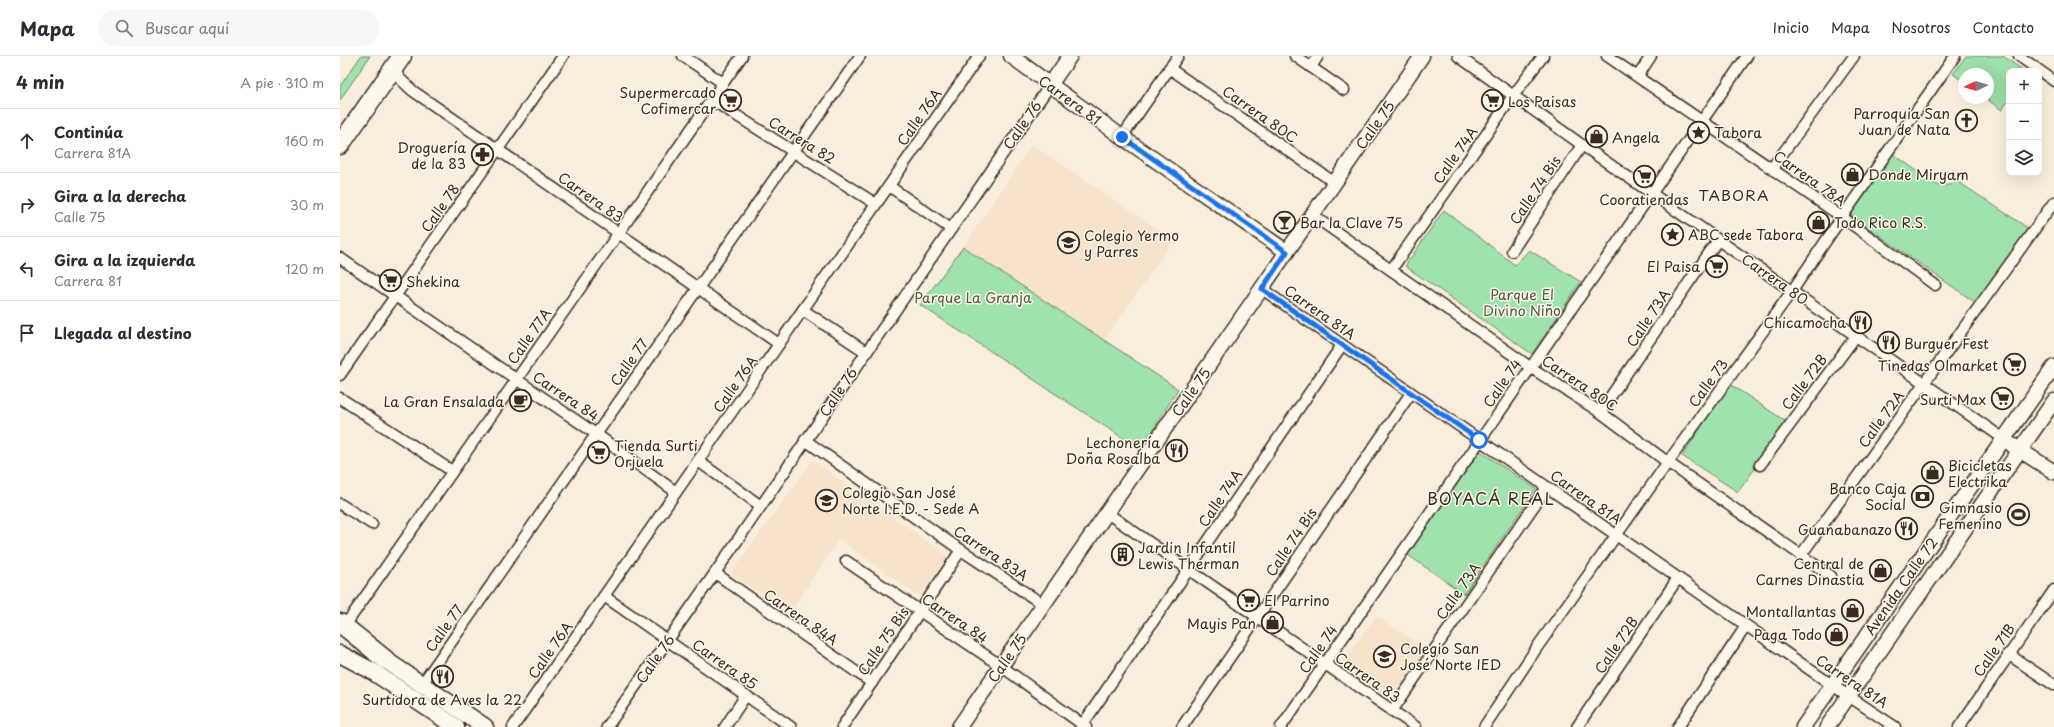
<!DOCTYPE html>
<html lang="es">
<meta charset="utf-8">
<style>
:root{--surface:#fff;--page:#f7f7f7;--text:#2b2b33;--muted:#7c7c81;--line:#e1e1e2}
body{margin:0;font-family:"Playpen Sans",sans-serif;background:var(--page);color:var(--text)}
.controls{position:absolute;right:12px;top:12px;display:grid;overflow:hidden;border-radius:8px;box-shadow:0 4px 16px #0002}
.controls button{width:36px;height:36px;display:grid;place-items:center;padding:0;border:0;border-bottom:1px solid var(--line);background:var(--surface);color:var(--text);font:20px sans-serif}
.compass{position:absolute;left:1618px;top:12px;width:36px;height:36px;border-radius:50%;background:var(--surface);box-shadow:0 4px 16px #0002;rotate:266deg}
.stop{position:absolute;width:12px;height:12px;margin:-9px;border:3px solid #1a73e8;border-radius:50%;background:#fff}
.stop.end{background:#1a73e8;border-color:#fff;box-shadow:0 1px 4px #0008}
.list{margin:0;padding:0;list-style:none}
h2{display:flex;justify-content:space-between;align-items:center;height:52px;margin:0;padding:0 16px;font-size:17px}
h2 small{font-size:13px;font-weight:400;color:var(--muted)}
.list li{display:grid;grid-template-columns:26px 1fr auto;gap:12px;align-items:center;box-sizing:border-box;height:64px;padding:0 16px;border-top:1px solid var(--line)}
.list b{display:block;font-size:15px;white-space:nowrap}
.list p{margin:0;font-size:13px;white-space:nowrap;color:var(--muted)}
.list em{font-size:13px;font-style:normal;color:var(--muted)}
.icon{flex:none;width:22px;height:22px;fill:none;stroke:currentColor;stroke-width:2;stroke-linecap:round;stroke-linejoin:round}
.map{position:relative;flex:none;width:1714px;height:671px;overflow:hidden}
header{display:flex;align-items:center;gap:24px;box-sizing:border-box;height:56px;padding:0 20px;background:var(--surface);border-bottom:1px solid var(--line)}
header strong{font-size:19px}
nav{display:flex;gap:22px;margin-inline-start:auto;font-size:14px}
.search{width:280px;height:36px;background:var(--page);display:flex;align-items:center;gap:10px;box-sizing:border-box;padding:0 14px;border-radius:16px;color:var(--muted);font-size:15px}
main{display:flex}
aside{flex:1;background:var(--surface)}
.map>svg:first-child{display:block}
.built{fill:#f7e3cb}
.green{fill:#a0e2ad;stroke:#6e8666}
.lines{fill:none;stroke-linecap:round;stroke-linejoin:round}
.street-casing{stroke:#3b2a1e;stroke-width:13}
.secondary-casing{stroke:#3b2a1e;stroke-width:17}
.primary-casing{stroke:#3b2a1e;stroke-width:19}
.highway-casing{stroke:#3b2a1e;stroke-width:21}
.street{stroke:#fbf7ec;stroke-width:10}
.secondary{stroke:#fbf7ec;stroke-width:14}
.primary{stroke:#fbf7ec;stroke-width:16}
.highway{stroke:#fbf7ec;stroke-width:18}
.route{stroke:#1a73e8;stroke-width:5}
.labels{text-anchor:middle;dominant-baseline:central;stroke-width:3;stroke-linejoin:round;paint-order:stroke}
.poi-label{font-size:14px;fill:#3b2a1e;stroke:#fbf7ec;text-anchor:end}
.street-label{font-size:14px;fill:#3b2a1e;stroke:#fbf7ec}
.park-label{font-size:14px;fill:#545842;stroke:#fbf7ec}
.neighbourhood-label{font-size:15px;letter-spacing:1px;fill:#3b2a1e;stroke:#fbf7ec}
.quarter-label{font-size:16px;letter-spacing:1px;fill:#3b2a1e;stroke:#fbf7ec}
</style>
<header>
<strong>Mapa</strong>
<div class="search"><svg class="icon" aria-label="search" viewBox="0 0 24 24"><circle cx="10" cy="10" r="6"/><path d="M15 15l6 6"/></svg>Buscar aquí</div>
<nav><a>Inicio</a><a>Mapa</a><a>Nosotros</a><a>Contacto</a></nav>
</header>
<main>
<aside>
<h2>4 min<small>A pie · 310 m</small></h2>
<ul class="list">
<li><svg class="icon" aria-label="ahead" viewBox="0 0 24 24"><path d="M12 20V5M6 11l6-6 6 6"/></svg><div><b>Continúa</b><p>Carrera 81A</p></div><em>160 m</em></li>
<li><svg class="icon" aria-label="right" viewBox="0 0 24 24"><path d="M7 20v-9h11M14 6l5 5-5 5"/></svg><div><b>Gira a la derecha</b><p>Calle 75</p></div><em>30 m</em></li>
<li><svg class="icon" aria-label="left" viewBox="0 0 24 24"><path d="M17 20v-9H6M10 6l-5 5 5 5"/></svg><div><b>Gira a la izquierda</b><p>Carrera 81</p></div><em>120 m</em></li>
<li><svg class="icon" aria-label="arrive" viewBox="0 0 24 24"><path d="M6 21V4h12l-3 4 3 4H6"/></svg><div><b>Llegada al destino</b></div></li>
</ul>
</aside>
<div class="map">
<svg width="1714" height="671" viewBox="0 0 1714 671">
<rect width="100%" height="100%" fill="#f9eedd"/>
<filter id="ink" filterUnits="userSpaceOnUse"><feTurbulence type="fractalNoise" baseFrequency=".025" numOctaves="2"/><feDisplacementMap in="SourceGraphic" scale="8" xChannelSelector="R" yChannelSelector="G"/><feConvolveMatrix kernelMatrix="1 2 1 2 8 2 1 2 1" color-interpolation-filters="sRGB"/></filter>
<g filter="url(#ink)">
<!-- built -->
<g class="built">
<path d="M 692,88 L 834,184 L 764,284 L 623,191 Z"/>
<path d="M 473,404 L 609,501 L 579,541 L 499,483 L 450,557 L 390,518 Z"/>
<path d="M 1036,560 L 1087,593 L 1054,641 L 1001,607 Z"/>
</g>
<!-- green -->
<g class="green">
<path d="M 21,0 L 30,0 L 0,44 L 0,30 Z"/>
<path d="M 1626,0 L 1663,0 L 1684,15 L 1669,15 L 1669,43 L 1662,54 L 1645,42 L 1648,42 L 1648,18 L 1624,18 L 1624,26 L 1613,18 Z"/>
<path d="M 1553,98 L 1597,129 L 1611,129 L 1617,125 L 1688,172 L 1636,247 L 1510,159 Z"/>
<path d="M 1104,154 L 1175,209 L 1189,194 L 1241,226 L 1192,298 L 1065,210 Z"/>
<path d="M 623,191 L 838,333 L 801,394 L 580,249 Z"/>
<path d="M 1390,328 L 1448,367 L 1398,436 L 1342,400 Z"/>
<path d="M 1140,395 L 1196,433 L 1124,538 L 1068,499 Z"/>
</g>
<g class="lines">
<defs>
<g id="street">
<path d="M 343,0 L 383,27"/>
<path d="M 955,0 L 1004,34"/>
<path d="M 1118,0 L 1242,89 L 1664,383"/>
<path d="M 1267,0 L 1502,161 L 1595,229"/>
<path d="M 1679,0 L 1714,25"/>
<path d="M 54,11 L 59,22 L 73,35 L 439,288"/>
<path d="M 971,11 L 978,0"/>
<path d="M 829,12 L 995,127"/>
<path d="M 1298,20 L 1311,0"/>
<path d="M 372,44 L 536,148"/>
<path d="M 782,81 L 838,0"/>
<path d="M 1432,112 L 1514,0"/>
<path d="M 549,130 L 611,173"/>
<path d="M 972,159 L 1190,311 L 1260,356 L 1330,408 L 1491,520"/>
<path d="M 1172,195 L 1242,89"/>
<path d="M 0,202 L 256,378 L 336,436"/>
<path d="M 1051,214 L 1173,40 L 1203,0"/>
<path d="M 922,233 L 1492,629 L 1555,671"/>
<path d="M 463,254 L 526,296"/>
<path d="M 0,319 L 223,0"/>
<path d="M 0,342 L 112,415"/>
<path d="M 1260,356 L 1378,184"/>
<path d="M 465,384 L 615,490 L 704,549"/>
<path d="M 358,405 L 421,450"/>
<path d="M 1420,409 L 1516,280"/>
<path d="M 0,448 L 32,468"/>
<path d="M 767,457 L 1076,671"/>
<path d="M 1461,499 L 1714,146"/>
<path d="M 506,505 L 661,610 L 746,671"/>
<path d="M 375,517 L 532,627"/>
<path d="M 264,540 L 451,671"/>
<path d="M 2,574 L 402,0"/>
<path d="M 1668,598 L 1714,629"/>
<path d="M 82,628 L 520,0"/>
<path d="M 1052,655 L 1207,431"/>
<path d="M 173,671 L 639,0"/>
<path d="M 267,671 L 375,517 L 710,29"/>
<path d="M 385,671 L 406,639"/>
<path d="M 502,671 L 621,494"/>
<path d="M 741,671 L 1002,289"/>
<path d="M 842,671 L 1071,337"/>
<path d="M 941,671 L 1407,0"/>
<path d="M 1144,671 L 1198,590 L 1328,406 L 1452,235 L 1502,161 L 1615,0"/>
<path d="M 1237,671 L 1338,522"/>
<path d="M 1338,671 L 1406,570"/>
<path d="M 1619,671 L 1714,534"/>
</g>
<g id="secondary">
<path d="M 671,0 L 782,81 L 947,196"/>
<path d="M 710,29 L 730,0"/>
<path d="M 1672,389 L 1714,416"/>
<path d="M 619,671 L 1082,0"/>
<path d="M 1463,671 L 1714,311"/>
<path d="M 1487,671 L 1714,345"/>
</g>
<g id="primary">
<path d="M 35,597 L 145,671"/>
<path d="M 0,598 L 32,615 L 116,671"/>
</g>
<g id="highway">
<path d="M 0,89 L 62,0"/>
<path d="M 0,567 L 46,604"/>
</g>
</defs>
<!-- street casing -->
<use href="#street" class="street-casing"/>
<!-- secondary casing -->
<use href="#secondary" class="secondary-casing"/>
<!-- primary casing -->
<use href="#primary" class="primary-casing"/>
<!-- highway casing -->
<use href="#highway" class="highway-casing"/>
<!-- street -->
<use href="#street" class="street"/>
<!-- secondary -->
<use href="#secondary" class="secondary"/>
<!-- primary -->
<use href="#primary" class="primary"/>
<!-- highway -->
<use href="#highway" class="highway"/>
</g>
</g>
<g class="lines" filter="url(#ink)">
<!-- route -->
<path class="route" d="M 782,81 L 947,196 L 922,233 L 1139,384"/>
</g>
<!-- icons -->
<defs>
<symbol id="supermarket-ring" viewBox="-11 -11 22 22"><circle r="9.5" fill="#fbf7ec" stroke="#3b2a1e" stroke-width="1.5"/><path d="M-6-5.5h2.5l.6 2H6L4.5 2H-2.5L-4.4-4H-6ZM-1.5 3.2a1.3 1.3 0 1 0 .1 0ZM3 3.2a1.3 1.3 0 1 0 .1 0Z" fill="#3b2a1e"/></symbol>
<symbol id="church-ring" viewBox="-11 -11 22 22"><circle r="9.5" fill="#fbf7ec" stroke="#3b2a1e" stroke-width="1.5"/><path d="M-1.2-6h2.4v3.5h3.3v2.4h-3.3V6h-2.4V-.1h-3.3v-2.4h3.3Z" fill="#3b2a1e"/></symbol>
<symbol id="sight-ring" viewBox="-11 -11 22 22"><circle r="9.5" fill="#fbf7ec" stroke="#3b2a1e" stroke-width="1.5"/><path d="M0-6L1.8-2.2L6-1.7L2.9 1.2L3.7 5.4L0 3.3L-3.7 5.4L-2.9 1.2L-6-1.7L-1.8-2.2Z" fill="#3b2a1e"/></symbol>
<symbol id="shop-ring" viewBox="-11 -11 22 22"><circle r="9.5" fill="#fbf7ec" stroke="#3b2a1e" stroke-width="1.5"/><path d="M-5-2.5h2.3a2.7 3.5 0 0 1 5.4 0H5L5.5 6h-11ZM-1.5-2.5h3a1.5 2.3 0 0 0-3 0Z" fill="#3b2a1e"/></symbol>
<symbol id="pharmacy-ring" viewBox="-11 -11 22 22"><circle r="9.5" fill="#fbf7ec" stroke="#3b2a1e" stroke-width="1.5"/><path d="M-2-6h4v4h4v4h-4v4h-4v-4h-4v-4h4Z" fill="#3b2a1e"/></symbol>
<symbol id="bar-ring" viewBox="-11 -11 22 22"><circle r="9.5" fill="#fbf7ec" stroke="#3b2a1e" stroke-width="1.5"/><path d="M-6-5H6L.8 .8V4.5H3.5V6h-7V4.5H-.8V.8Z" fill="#3b2a1e"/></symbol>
<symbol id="school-ring" viewBox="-11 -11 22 22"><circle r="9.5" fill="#fbf7ec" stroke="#3b2a1e" stroke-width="1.5"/><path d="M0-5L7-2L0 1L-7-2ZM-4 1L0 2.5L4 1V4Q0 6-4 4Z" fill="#3b2a1e"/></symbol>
<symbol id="restaurant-ring" viewBox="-11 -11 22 22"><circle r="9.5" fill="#fbf7ec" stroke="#3b2a1e" stroke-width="1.5"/><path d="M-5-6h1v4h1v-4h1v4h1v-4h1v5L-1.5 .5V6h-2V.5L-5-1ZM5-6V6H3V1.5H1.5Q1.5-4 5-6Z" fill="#3b2a1e"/></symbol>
<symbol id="cafe-ring" viewBox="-11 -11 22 22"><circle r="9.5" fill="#fbf7ec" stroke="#3b2a1e" stroke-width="1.5"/><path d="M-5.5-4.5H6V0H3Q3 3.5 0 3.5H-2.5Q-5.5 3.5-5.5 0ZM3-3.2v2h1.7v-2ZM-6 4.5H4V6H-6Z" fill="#3b2a1e"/></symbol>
<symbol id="bank-ring" viewBox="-11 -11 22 22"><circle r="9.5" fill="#fbf7ec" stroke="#3b2a1e" stroke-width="1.5"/><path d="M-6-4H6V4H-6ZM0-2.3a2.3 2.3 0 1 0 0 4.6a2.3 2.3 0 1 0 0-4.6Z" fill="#3b2a1e"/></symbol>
<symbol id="stadium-ring" viewBox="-11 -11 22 22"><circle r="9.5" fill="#fbf7ec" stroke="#3b2a1e" stroke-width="1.5"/><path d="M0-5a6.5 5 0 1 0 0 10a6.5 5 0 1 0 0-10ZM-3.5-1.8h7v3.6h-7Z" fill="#3b2a1e"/></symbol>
<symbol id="building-ring" viewBox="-11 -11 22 22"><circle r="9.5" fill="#fbf7ec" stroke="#3b2a1e" stroke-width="1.5"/><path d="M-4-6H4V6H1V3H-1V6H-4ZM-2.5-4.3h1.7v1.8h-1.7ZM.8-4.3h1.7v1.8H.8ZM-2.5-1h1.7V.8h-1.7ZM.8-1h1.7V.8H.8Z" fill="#3b2a1e"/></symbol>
</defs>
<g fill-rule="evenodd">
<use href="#supermarket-ring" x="378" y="32" width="25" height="25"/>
<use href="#supermarket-ring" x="1140" y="32" width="25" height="25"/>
<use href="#church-ring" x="1614" y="52" width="25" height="25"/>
<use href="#sight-ring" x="1346" y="64" width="25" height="25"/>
<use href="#shop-ring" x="1244" y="68" width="25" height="25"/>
<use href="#pharmacy-ring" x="130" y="86" width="25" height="25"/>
<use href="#shop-ring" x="1500" y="106" width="25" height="25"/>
<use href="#supermarket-ring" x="1292" y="108" width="25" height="25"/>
<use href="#bar-ring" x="932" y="154" width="25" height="25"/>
<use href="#shop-ring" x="1466" y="154" width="25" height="25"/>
<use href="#sight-ring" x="1320" y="166" width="25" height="25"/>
<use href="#school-ring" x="716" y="174" width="25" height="25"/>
<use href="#supermarket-ring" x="1364" y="198" width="25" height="25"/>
<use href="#supermarket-ring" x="38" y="212" width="25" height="25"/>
<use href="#restaurant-ring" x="1508" y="254" width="25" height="25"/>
<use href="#restaurant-ring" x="1536" y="274" width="25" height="25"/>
<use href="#supermarket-ring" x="1662" y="296" width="25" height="25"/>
<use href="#supermarket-ring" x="1650" y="330" width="25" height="25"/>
<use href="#cafe-ring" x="168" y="332" width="25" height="25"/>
<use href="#restaurant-ring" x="824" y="382" width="25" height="25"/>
<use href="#supermarket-ring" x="246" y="384" width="25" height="25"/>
<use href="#shop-ring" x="1580" y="404" width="25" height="25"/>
<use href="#bank-ring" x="1570" y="428" width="25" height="25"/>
<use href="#school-ring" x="474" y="432" width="25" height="25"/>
<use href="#stadium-ring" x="1666" y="446" width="25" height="25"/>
<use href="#restaurant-ring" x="1554" y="460" width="25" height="25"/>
<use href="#building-ring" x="770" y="486" width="25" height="25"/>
<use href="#shop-ring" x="1528" y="502" width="25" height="25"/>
<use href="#supermarket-ring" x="896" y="532" width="25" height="25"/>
<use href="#shop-ring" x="1500" y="542" width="25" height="25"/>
<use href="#shop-ring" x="920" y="554" width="25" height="25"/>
<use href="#shop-ring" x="1484" y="566" width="25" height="25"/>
<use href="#school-ring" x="1032" y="588" width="25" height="25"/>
<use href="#restaurant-ring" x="90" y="608" width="25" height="25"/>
</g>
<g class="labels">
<!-- poi labels -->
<g class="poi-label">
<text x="376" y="36">Supermercado<tspan x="376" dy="16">Cofimercar</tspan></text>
<text x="1168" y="45" text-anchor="start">Los Paisas</text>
<text x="1610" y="57">Parroquia San<tspan x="1610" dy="16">Juan de Nata</tspan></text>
<text x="1374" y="76" text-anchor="start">Tabora</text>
<text x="1272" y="81" text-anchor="start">Angela</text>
<text x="126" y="91">Droguería<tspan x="126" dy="16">de la 83</tspan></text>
<text x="1528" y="118" text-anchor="start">Donde Miryam</text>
<text x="1304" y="143" text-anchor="middle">Cooratiendas</text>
<text x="960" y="166" text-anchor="start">Bar la Clave 75</text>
<text x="1494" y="166" text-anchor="start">Todo Rico R.S.</text>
<text x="1348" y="178" text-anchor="start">ABC sede Tabora</text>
<text x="744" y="179" text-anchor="start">Colegio Yermo<tspan x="744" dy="16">y Parres</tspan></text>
<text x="1360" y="210">El Paisa</text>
<text x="66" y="225" text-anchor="start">Shekina</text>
<text x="1506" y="266">Chicamocha</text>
<text x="1564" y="287" text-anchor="start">Burguer Fest</text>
<text x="1658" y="309">Tinedas Olmarket</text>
<text x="1646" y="343">Surti Max</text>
<text x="164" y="345">La Gran Ensalada</text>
<text x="820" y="386">Lechonería<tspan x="820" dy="16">Doña Rosalba</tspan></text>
<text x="274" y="389" text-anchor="start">Tienda Surti<tspan x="274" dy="16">Orjuela</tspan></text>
<text x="1608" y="409" text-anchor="start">Bicicletas<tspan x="1608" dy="16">Electrika</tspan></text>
<text x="1566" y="432">Banco Caja<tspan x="1566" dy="16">Social</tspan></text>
<text x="502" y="436" text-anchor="start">Colegio San José<tspan x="502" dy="16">Norte I.E.D. - Sede A</tspan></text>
<text x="1662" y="451">Gimnasio<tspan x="1662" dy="16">Femenino</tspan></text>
<text x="1552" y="473">Guanabanazo</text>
<text x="798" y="491" text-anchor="start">Jardin Infantil<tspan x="798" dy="16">Lewis Therman</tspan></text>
<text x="1524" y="507">Central de<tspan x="1524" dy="16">Carnes Dinastia</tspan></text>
<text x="924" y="544" text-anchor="start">El Parrino</text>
<text x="1496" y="555">Montallantas</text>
<text x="916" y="567">Mayis Pan</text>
<text x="1482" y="578">Paga Todo</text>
<text x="1060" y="592" text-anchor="start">Colegio San<tspan x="1060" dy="16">José Norte IED</tspan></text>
<text x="102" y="643" text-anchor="middle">Surtidora de Aves la 22</text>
</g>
<!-- street labels -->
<g class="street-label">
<text transform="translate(730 44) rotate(36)">Carrera 81</text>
<text transform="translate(920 58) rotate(35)">Carrera 80C</text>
<text transform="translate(579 61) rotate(-55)">Calle 76A</text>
<text transform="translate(682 69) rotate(-55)">Calle 76</text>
<text transform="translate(1035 69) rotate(-55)">Calle 75</text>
<text transform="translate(462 84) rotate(32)">Carrera 82</text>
<text transform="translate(1115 99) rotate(-55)">Calle 74A</text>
<text transform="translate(1470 122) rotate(35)">Carrera 78A</text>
<text transform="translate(1195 134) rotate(-56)">Calle 74 Bis</text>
<text transform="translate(251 141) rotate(35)">Carrera 83</text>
<text transform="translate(100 152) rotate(-55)">Calle 78</text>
<text transform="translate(1435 223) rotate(35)">Carrera 80</text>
<text transform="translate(980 256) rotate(35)">Carrera 81A</text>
<text transform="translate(1308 262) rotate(-56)">Calle 73A</text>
<text transform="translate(189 280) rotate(-55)">Calle 77A</text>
<text transform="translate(289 306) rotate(-55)">Calle 77</text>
<text transform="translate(1464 326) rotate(-53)">Calle 72B</text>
<text transform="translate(1162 327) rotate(-55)">Calle 74</text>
<text transform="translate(1240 327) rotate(34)">Carrera 80C</text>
<text transform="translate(1368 327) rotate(-54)">Calle 73</text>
<text transform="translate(395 328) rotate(-55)">Calle 76A</text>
<text transform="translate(498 336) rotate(-56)">Calle 76</text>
<text transform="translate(851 336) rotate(-55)">Calle 75</text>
<text transform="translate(226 340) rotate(34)">Carrera 84</text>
<text transform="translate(1541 363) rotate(-54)">Calle 72A</text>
<text transform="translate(1246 441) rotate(35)">Carrera 81A</text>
<text transform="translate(880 442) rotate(-56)">Calle 74A</text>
<text transform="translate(951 486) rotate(-56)">Calle 74 Bis</text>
<text transform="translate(651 497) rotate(34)">Carrera 83A</text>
<text transform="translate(1561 530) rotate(-55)">Avenida Calle 72</text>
<text transform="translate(1118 535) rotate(-55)">Calle 73A</text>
<text transform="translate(461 561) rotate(35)">Carrera 84A</text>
<text transform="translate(615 562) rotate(34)">Carrera 84</text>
<text transform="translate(104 572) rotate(-55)">Calle 77</text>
<text transform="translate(543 585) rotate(-56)">Calle 75 Bis</text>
<text transform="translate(1276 589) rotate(-56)">Calle 72B</text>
<text transform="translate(978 593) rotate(-55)">Calle 74</text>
<text transform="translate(210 594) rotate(-55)">Calle 76A</text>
<text transform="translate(1654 594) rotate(-55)">Calle 71B</text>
<text transform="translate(667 602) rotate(-55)">Calle 75</text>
<text transform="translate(315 603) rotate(-55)">Calle 76</text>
<text transform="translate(385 608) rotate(35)">Carrera 85</text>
<text transform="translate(1028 621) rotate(35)">Carrera 83</text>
<text transform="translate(1512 625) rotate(34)">Carrera 81A</text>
</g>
<!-- park labels -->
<g class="park-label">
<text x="1182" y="238">Parque El<tspan x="1182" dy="16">Divino Niño</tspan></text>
<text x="633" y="241">Parque La Granja</text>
</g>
<!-- neighbourhood labels -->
<g class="neighbourhood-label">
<text x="1394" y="138">TABORA</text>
</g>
<!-- quarter labels -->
<g class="quarter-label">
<text x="1151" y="442">BOYACÁ REAL</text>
</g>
</g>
</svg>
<div class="controls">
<button>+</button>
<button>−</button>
<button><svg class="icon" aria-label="layers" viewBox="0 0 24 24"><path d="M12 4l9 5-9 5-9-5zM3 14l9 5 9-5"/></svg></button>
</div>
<svg class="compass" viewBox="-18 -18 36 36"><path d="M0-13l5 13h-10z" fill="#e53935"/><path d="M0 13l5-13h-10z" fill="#7c7c81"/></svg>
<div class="stop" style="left:1139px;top:384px"></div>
<div class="stop end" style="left:782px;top:81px"></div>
</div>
</main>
